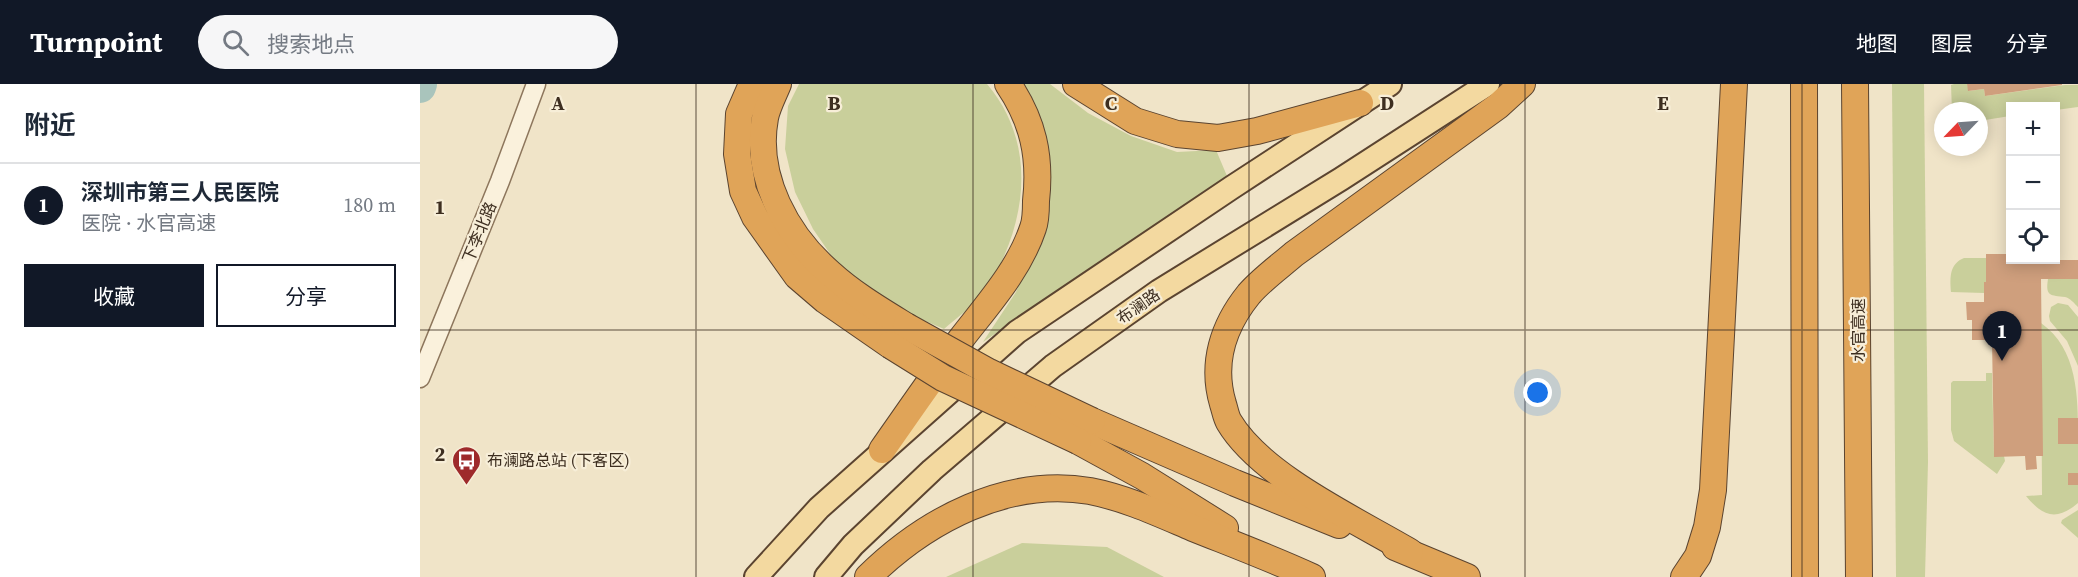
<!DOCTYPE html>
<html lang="zh">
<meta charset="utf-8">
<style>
:root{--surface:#fff;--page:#f6f6f7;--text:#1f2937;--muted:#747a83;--line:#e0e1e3;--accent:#111827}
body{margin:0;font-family:"Source Serif 4","Noto Sans SC",serif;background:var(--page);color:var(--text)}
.controls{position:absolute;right:18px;top:18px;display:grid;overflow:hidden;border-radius:0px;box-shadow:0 3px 15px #0003}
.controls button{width:54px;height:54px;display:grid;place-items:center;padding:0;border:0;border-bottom:2px solid var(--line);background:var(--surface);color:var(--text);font:30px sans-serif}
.compass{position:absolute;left:1514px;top:18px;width:54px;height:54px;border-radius:50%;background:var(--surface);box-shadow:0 3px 15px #0003;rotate:245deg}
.you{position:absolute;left:1118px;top:309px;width:21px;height:21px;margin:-15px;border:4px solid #fff;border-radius:50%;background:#1a73e8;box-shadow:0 0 0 9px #1a73e833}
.badge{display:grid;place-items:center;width:39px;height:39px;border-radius:50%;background:var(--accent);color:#fff;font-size:20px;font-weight:700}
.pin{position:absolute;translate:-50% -50px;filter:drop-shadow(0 2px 3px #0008)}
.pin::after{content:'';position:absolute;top:32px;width:21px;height:18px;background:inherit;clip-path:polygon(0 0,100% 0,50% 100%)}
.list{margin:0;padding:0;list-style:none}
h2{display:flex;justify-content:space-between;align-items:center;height:78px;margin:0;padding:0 24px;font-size:26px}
h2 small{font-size:20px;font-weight:400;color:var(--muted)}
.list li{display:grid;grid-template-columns:39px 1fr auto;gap:18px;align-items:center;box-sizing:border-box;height:84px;padding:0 24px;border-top:2px solid var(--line)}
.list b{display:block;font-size:22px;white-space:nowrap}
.list p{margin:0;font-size:20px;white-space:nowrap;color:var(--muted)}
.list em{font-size:20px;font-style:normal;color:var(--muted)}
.actions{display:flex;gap:12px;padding:18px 24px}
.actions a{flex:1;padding:14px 0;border:2px solid var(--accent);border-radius:0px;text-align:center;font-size:21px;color:var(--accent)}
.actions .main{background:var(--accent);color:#fff}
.icon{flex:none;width:33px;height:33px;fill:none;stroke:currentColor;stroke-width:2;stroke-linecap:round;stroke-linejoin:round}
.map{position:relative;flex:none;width:1658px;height:493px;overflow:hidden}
header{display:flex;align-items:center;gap:36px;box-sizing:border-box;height:84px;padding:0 30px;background:var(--accent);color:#fff}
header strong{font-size:28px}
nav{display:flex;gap:33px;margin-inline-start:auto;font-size:21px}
.search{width:420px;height:54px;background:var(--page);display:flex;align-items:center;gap:15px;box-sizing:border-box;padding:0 21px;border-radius:33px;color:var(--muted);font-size:22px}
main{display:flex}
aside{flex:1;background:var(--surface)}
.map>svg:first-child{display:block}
.green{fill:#c9cf9b}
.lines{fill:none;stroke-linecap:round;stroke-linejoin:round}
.river{stroke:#a9c4bc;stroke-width:32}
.building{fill:#cf9f7d}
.minor-casing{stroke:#8d765c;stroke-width:21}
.major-casing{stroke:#5b4430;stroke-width:26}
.highway-casing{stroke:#5b4430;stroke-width:28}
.minor{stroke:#faf1dc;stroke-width:18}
.major{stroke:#f3d9a0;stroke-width:22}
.highway{stroke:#e0a458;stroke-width:26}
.highway-bridge-casing{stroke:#5b4430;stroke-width:28;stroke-linecap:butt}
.highway-bridge{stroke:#e0a458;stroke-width:26}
.grid{fill:none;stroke:#3d2e20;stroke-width:1.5;stroke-opacity:0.55}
.labels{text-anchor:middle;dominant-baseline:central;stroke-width:4.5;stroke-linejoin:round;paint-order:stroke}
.street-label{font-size:16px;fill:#3d2e20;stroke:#f7eed8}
.poi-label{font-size:16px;fill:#3d2e20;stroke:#f7eed8;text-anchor:start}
.grid-label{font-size:20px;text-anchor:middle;font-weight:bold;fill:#3d2e20;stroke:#f7eed8;stroke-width:4.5;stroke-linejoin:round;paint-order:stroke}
</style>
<header>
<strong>Turnpoint</strong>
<div class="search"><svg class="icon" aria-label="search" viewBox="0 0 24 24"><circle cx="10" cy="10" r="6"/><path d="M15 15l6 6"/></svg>搜索地点</div>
<nav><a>地图</a><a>图层</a><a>分享</a></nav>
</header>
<main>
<aside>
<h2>附近<small></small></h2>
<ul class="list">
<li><span class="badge">1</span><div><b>深圳市第三人民医院</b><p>医院 · 水官高速</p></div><em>180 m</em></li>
</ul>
<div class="actions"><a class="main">收藏</a><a>分享</a></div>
</aside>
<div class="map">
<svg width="1658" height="493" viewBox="0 0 1658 493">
<rect width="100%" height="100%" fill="#f0e4c8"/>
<!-- green -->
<g class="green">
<path d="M 379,0 L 567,0 C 612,53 609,121 580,181 C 577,188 574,199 568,206 C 558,219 537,233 524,245 L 489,230 L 444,201 L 413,174 L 393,145 L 375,108 L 365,65 L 368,22 Z"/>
<path d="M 600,0 L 630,0 L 668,29 L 711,52 L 757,68 L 796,66 L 807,92 L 563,258 L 596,208 L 616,156 Z"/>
<path d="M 1472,0 L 1504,0 L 1508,378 L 1505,493 L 1476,493 Z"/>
<path d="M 1534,0 L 1547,0 L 1549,7 L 1564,5 L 1565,12 L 1645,1 L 1658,1 L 1658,23 L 1636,26 L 1636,22 L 1590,22 L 1590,32 L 1559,37 L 1559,27 L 1532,27 L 1531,1 Z"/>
<path d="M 1544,174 L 1566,174 L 1566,198 L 1564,198 L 1564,209 L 1531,208 C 1530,194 1529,180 1544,174 Z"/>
<path d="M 1628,195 L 1658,195 L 1658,223 C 1654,219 1650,214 1645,213 C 1631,211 1625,213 1628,195 Z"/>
<path d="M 1638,219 L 1648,221 L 1658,233 L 1658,282 L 1647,257 L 1630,237 L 1629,232 L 1631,223 Z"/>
<path d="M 1621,239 C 1658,265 1658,313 1658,353 C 1658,375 1658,397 1658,419 C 1637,437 1623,433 1606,412 L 1622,411 Z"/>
<path d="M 1566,289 L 1572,289 L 1574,372 L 1584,372 L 1585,377 L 1577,390 L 1534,357 L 1531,346 L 1531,299 L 1533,297 L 1566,297 Z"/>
<path d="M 1658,426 L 1658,454 L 1641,439 L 1642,436 Z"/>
<path d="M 602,459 L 687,463 L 744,493 L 526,493 Z"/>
</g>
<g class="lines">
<!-- river -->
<path class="river" d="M 0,3 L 1,0"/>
</g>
<!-- building -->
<g class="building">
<path d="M 1547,0 L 1642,0 L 1642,1 L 1565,12 L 1564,5 L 1548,7 Z"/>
<path d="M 1566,170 L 1590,170 L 1590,176 L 1658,176 L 1658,195 L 1621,195 L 1623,372 L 1616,372 L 1617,385 L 1606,386 L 1605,372 L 1574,373 L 1572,256 L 1552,256 L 1552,236 L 1547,236 L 1546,218 L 1564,218 L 1564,198 L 1566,198 Z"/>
<rect x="1638" y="334" width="20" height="26"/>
<rect x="1648" y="389" width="10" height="12"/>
</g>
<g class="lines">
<defs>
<path id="minor" d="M 0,294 L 80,97 L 116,0"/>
<g id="major">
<path d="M 336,493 L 399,424 L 597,248 L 811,104 L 970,0"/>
<path d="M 406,493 L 433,461 L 512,386 L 633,282 L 739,207 L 921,95 L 1068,0"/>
</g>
<g id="highway">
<path d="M 332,0 L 319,30 L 317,70 L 323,107 L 335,133 L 377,192 L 405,216 L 470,261"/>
<path d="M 358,0 C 354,10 347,23 345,34 C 334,93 367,152 410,189 C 433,210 460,226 486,242"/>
<path d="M 656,0 L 715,37 L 757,50 L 798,54 L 837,47 L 940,19"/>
<path d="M 1384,0 L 1385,493"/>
<path d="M 1435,0 L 1439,493"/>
<path d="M 672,337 L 815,399 L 919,441"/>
<path d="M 658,357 L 722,392 L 805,444"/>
<path d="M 462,366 C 488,329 514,291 541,255 C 568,220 599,186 613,144 C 616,136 616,125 616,117 C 621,72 613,37 588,0"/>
<path d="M 975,463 L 1047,493"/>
<path d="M 990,468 C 936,436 841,392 809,338 C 806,333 805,326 803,320 C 791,280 803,242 829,210 C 842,195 859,183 874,170 L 1078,22 L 1102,0"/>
<path d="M 448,493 C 506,436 587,393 670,407 C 706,414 740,430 773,444 C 813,460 853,475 892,493"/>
<path d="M 1264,493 L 1278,472 L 1287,443 L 1293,406 L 1314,0"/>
</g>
</defs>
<!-- minor casing -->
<use href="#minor" class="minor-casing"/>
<!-- major casing -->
<use href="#major" class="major-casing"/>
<!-- highway casing -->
<use href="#highway" class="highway-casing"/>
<!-- minor -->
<use href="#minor" class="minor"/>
<!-- major -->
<use href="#major" class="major"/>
<!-- highway -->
<use href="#highway" class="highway"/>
<defs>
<g id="highway-bridge">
<path d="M 486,242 L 569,288 L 672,337"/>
<path d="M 470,261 L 523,294 L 658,357"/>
</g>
</defs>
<!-- highway-bridge casing -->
<use href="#highway-bridge" class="highway-bridge-casing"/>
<!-- highway-bridge -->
<use href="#highway-bridge" class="highway-bridge"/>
</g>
<!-- grid -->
<path class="grid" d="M 276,0 L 276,493M 553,0 L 553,493M 829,0 L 829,493M 1105,0 L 1105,493M 1382,0 L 1382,493M 0,246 L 1658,246"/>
<!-- icons -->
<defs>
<symbol id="bus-pin" viewBox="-11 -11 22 30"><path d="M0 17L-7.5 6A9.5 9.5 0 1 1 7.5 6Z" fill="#9e2a2b" stroke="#f7eed8"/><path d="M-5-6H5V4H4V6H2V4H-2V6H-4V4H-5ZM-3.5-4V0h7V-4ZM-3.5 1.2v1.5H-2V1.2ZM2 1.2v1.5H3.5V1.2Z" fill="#fff"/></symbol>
</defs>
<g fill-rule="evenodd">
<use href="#bus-pin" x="30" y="360" width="33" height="45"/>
</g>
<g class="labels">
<!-- street labels -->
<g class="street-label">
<text transform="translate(59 148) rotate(-68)">下李北路</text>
<text transform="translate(718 222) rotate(-35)">布澜路</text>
<text transform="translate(1438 246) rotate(-90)">水官高速</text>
</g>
<!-- poi labels -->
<g class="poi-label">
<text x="67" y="376">布澜路总站 (下客区)</text>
</g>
</g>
<g class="grid-label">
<text x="138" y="26">A</text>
<text x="414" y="26">B</text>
<text x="691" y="26">C</text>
<text x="967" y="26">D</text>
<text x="1243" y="26">E</text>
<text x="20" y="130">1</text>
<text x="20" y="377">2</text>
</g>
</svg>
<div class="controls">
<button>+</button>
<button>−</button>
<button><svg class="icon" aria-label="locate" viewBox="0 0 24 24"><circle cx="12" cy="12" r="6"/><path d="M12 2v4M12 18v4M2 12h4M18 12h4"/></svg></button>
</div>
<svg class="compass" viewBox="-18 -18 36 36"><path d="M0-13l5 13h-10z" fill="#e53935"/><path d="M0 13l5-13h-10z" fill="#747a83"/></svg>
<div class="you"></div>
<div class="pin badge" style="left:1582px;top:277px">1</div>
</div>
</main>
